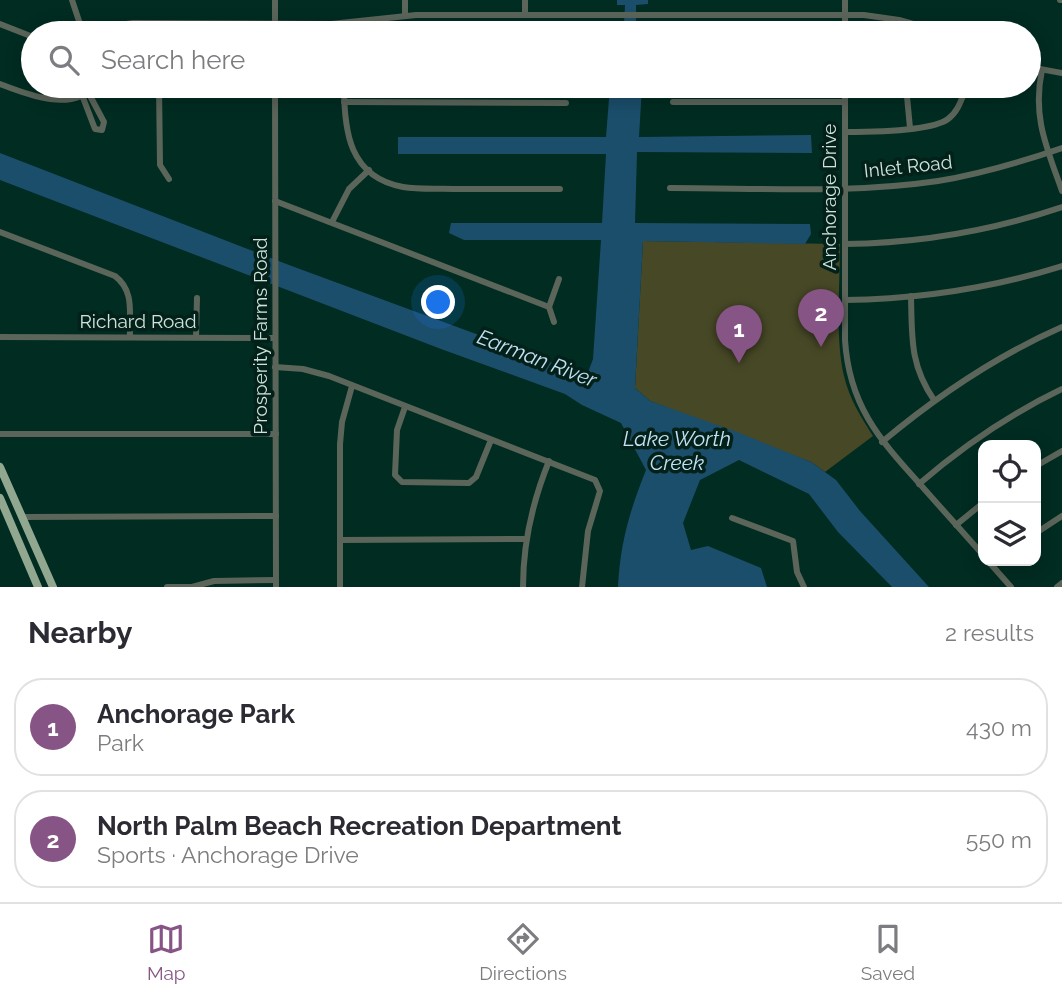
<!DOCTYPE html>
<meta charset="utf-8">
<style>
:root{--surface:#fff;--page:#f2f2f3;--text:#2b2b33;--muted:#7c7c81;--line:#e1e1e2;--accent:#875585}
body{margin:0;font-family:Raleway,sans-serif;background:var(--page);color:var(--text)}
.controls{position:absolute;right:21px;bottom:21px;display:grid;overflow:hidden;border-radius:14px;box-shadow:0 4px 18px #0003}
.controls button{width:63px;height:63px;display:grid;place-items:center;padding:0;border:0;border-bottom:2px solid var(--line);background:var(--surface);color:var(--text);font:35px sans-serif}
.you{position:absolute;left:439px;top:303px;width:24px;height:24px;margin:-18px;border:5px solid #fff;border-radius:50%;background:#1a73e8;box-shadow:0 0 0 10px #1a73e833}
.badge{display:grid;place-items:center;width:46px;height:46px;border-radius:50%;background:var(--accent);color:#fff;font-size:23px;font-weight:700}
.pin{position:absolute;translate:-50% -58px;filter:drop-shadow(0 2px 4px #0008)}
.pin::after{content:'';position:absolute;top:37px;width:24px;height:21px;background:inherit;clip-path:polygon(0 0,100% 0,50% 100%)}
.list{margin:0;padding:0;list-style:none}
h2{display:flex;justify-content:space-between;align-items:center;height:91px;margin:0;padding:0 28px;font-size:30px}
h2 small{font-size:23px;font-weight:400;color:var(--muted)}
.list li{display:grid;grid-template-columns:46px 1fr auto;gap:21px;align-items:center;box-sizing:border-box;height:98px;margin:0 14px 14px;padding:0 14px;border:2px solid var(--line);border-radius:28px}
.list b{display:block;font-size:26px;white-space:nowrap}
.list p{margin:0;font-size:23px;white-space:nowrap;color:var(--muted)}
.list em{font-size:23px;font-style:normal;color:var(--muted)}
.icon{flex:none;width:38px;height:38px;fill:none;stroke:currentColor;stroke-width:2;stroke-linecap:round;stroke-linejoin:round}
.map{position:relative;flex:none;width:1062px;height:587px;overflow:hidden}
.search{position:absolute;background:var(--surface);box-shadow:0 4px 18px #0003;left:21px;right:21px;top:21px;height:77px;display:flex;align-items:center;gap:18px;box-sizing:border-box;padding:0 24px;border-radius:38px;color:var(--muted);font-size:26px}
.sheet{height:315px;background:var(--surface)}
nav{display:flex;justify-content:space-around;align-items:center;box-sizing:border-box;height:98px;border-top:2px solid var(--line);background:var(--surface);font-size:19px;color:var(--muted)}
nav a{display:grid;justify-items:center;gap:4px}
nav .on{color:var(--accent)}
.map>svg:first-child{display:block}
.green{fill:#474826}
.water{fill:#1b4e6b}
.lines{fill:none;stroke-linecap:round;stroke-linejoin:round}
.minor{stroke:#5b655a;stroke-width:6}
.major{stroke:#91a78f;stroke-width:8}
.labels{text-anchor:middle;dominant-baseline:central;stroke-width:7;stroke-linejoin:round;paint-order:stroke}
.street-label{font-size:19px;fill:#cee3dc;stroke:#032119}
.water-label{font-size:21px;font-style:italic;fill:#c4e2f5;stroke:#032119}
</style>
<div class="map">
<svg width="1062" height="587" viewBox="0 0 1062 587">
<rect width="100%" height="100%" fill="#012c22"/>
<!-- green -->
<path class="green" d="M 643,241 L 840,244 C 840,284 835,339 844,376 C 849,398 861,417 873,436 L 825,472 L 811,462 L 650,401 L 635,388 Z"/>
<!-- water -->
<g class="water">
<path d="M 617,0 L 648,0 L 648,4 L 636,5 L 636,23 L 646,24 L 645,33 L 613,33 L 614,24 L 624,23 L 625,5 L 617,5 Z"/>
<path d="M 610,86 L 642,86 L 639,137 L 811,135 L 812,153 L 637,152 L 635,223 L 810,224 L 811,234 L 805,244 L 643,241 L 635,388 L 650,401 L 737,432 L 811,462 L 836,480 L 860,511 L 929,587 L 892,587 L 838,532 L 809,494 L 739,460 L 700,480 L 683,523 L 691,550 L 708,546 L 761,568 L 767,587 L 618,587 C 620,543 630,510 646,470 L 621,423 L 582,405 L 565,394 L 441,349 L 0,180 L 0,153 L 289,265 L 547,360 L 575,377 L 587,375 L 593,359 L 601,240 L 464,240 L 449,233 L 451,223 L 602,223 L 606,154 L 398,154 L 398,137 L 606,137 Z"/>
</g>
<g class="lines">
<!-- minor -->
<g class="minor">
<path d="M 72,0 L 83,33"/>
<path d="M 405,0 L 405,15"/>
<path d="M 845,0 L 845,33"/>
<path d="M 1060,0 L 1062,0"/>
<path d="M 525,15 L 525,0"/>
<path d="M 0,24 L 33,37"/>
<path d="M 85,33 L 105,27 L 133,23 L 331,24 L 416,15 L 864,15 L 899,20 L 945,33"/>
<path d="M 275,33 L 275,0"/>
<path d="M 1029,67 L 1062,73"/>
<path d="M 1042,70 C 1032,117 1047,148 1062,191"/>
<path d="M 0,84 C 26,94 72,113 94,86"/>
<path d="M 159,86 L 160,165 L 169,179"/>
<path d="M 275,86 L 276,587"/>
<path d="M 344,86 C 344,131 349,177 403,187 C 421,190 440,188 457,189 C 492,189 526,189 560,189"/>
<path d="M 845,86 L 845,340 C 849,404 878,438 919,483 C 940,507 962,531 983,555"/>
<path d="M 906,86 L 910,128"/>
<path d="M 82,95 L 95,129 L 102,130 L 104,122 L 88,92"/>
<path d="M 344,102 L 566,103"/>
<path d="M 673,102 L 845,102"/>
<path d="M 845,132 C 868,132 930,132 948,119 C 959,111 962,97 967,86"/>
<path d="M 670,188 C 759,188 850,194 938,181 C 980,174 1021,162 1062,148"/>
<path d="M 275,201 L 549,307 L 554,322"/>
<path d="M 332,222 L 349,189 L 369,170"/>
<path d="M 0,232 L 115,276 C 135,291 129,314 130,337"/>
<path d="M 845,244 C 919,243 991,231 1062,207"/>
<path d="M 911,296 C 912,338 910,365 934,400"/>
<path d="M 845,300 C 919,299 992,288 1062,266"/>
<path d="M 549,307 L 559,279"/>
<path d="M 0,337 L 275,338"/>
<path d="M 196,337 L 197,298"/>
<path d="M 275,367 L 303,369 L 329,376 L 595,480 L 600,491 L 588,531 L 582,587"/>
<path d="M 405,407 L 397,430 L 395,475 L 402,482 L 469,483 L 476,477 L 491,440"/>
<path d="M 0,434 L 276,434"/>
<path d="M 882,442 C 937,396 996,356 1062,327"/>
<path d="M 1036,466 L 1062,451"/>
<path d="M 919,484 C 963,446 1010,414 1062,389"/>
<path d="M 23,517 L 276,516"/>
<path d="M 732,518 L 793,541 L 797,572 L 804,587"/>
<path d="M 956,525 L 983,503"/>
<path d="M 1036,533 L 1062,516"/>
<path d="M 340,540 L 525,539"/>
<path d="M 988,561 L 1011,587"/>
<path d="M 167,587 L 192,587 L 214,581 L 276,580"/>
<path d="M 340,587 L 340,444 L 342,422 L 352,386"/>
<path d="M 523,587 C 523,542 532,503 549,461"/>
<path d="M 1057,587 L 1062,583"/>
</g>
<!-- major -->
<g class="major">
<path d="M 0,467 L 53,587"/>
<path d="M 0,498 L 38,587"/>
</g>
</g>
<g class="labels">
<!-- street labels -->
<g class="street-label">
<text transform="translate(908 166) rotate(-6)">Inlet Road</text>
<text transform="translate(829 197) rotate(-90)">Anchorage Drive</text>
<text x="138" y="321">Richard Road</text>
<text transform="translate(260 336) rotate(-90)">Prosperity Farms Road</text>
</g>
<!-- water labels -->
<g class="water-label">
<text transform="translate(537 358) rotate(21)">Earman River</text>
<text x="677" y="438">Lake Worth<tspan x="677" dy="24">Creek</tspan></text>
</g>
</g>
</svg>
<div class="controls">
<button><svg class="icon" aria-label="locate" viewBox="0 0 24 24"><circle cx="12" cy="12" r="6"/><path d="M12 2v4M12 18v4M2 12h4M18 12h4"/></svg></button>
<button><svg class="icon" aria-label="layers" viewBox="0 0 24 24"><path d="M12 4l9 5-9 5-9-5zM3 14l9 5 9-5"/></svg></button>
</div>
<div class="you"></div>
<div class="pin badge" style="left:739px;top:363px">1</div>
<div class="pin badge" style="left:821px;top:347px">2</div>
<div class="search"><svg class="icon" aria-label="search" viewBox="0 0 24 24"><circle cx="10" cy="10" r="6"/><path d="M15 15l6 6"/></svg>Search here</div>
</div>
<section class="sheet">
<h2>Nearby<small>2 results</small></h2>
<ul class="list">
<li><span class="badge">1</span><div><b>Anchorage Park</b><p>Park</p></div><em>430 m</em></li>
<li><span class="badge">2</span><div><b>North Palm Beach Recreation Department</b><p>Sports · Anchorage Drive</p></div><em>550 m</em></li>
</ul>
</section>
<nav>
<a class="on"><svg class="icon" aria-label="map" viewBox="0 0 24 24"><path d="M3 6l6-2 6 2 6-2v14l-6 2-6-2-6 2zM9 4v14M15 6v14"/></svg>Map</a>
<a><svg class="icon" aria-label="directions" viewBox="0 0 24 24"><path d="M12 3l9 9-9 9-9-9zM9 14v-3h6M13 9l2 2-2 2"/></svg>Directions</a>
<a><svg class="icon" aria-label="saved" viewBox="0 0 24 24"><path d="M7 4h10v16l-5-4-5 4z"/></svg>Saved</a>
</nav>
